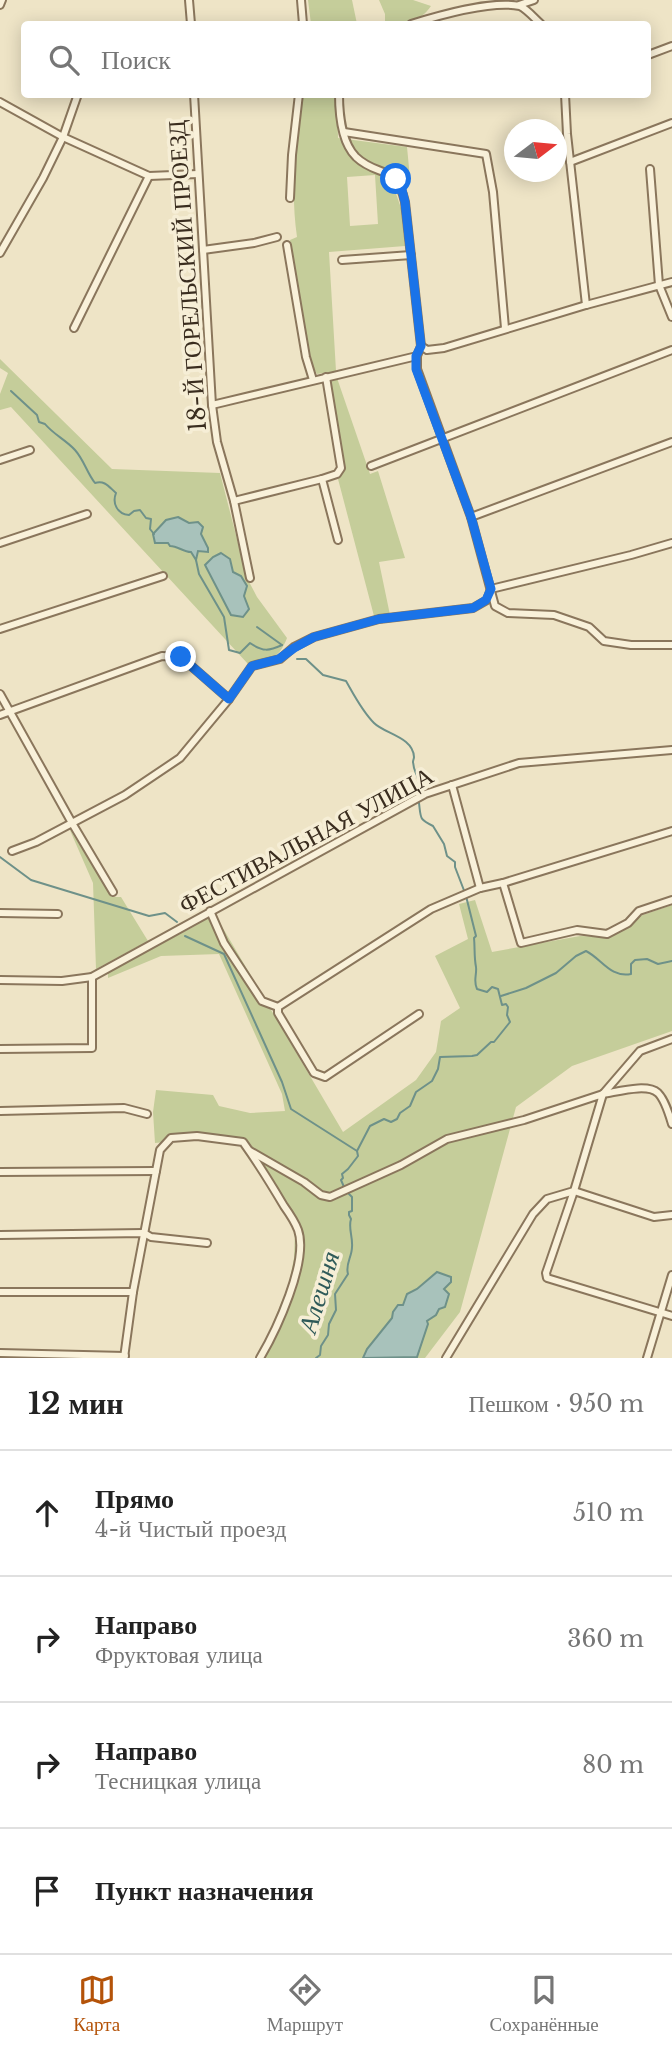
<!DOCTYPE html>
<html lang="ru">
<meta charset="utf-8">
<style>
:root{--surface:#fff;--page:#f6f6f6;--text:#222;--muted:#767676;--line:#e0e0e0;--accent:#b45309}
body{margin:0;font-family:"Libre Baskerville",serif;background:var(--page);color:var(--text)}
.compass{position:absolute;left:504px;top:119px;width:63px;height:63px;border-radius:50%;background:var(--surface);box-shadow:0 4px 18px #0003;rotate:74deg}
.stop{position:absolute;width:21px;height:21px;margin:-16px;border:5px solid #1a73e8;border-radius:50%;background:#fff}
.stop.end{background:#1a73e8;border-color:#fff;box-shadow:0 2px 7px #0008}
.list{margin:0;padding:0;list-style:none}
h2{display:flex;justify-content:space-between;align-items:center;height:91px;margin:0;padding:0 28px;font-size:30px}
h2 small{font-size:23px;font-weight:400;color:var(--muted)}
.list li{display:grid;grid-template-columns:46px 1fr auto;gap:21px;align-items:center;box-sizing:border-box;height:126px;padding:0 28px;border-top:2px solid var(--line)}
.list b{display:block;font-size:26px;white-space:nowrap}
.list p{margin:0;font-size:23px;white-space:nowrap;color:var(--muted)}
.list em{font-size:23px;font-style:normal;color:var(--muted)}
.icon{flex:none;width:38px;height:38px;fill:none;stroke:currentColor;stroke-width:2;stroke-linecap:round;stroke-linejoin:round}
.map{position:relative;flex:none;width:672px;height:1358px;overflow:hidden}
.search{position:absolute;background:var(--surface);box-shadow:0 4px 18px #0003;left:21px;right:21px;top:21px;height:77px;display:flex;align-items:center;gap:18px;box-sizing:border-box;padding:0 24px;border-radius:7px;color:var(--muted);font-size:26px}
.sheet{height:595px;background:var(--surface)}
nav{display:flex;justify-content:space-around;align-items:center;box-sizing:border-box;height:98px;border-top:2px solid var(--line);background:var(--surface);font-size:19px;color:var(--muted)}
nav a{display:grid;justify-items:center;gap:4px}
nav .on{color:var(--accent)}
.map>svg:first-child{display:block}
.green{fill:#c5cd9a;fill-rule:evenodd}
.water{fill:#a8c2bb;stroke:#6e9189;stroke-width:2}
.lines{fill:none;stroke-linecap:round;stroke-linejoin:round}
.stream{stroke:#6e9189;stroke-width:2}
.minor-casing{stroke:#8a765c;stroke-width:10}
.minor{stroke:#f9f1da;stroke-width:6}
.route{stroke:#1a73e8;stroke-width:9}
.labels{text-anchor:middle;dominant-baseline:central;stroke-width:7;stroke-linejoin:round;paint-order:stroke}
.street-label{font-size:24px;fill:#3a2d1f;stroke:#f6eed6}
.water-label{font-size:26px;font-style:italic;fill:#2f5a59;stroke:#f6eed6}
</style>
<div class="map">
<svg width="672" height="1358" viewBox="0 0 672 1358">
<rect width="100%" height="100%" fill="#eee4c6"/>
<!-- green -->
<g class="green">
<path d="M 308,0 L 352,0 L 357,24 L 311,24 Z"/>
<path d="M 379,0 L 413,0 L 431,6 C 419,23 405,24 385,24 L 385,14 Z"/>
<path d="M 302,95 L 337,95 L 338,138 L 407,147 L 410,178 L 393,185 L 401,208 L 405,246 L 329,252 L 336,371 L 317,374 L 308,357 L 290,240 L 297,237 C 290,189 296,142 302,95 ZM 375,175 L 378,224 L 350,226 L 347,177 Z"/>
<path d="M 0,359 L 112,469 L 220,473 L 247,578 L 257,597 L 287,638 C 278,661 270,658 248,664 L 11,407 L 0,410 L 0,394 L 8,373 L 0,368 ZM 181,518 L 189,523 L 194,522 L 208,548 L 207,551 L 199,551 L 195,559 L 191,552 L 153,534 L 162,526 Z"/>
<path d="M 337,378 L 370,474 L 378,471 L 405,558 L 379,562 L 390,615 L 374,616 L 338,479 L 345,468 L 334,415 L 329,379 Z"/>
<path d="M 69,828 L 112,897 L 121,897 L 148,941 L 96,969 L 93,883 Z"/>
<path d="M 475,900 L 492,952 L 580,936 L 606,937 L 630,926 L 640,916 L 672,905 L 672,1031 L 572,1066 L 516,1107 L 460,1312 L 425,1358 L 415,1358 L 426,1331 L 427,1322 L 436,1315 L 439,1309 L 417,1289 L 411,1291 L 403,1305 L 393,1312 L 392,1318 L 367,1349 L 363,1358 L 255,1358 L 266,1340 L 289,1284 L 294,1258 L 295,1232 L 267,1183 L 240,1145 L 197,1139 L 155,1143 L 153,1112 L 156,1090 L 213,1095 L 219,1106 L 250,1113 L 285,1111 L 282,1094 L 219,954 L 161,956 L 108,978 L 108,972 L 195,926 L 214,913 L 343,1132 L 416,1080 L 436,1052 L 441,1021 L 460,1008 L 435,956 L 468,939 L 459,904 Z"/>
</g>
<!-- water -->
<g class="water">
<path d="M 178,517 L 189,523 L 198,522 L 203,527 L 201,534 L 208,548 L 208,552 L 198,551 L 196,560 L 191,552 C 183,552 178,546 170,546 L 168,543 L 155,543 L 153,534 L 166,520 Z"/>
<path d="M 221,553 L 230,559 L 233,572 L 241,576 L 247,586 L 244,596 L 249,609 L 243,617 L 231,615 L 205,565 L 213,557 Z"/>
<path d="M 437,1272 L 451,1277 L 451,1282 L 444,1289 L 449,1294 L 445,1307 L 439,1309 L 436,1315 L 427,1321 L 428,1324 L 417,1357 L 363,1358 L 367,1349 L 392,1318 L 393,1312 L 398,1305 L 403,1305 L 407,1294 L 417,1289 Z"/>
</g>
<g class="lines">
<!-- stream -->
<g class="stream">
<path d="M 11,391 L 37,415 L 39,422 L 45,424 C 53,434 66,440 75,450 C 84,460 87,473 95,483 C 105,480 109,487 116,493 C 112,503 117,514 129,515 L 134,511 L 140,510 L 146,518 L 151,519 L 150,529 L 154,534"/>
<path d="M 196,560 L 199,574 L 224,617 L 229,650 L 240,653 L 250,643 C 263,652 269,651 282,645"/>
<path d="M 257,627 L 282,645"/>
<path d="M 297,659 L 306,659 L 323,675 L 346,681 C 354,695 362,711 374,723 C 385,734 413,737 414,757 C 414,759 413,760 413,762 C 414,777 422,775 417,793"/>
<path d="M 419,803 C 421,819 419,819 433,826 L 444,844 L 447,856 L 455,862 L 455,867 L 465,893"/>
<path d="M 0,857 L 31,880 L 149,916 L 165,913 L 177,922"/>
<path d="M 185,936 L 224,954 L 282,1082 L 291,1109 L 357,1151"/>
<path d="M 501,996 L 526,988 L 556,973 L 576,956 L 586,951 C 602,959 610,978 631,974 L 631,964 L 635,960 L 647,959 L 658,964 L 672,961"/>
<path d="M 344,1187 L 341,1180 L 343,1178 L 342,1174 L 348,1169 L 358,1156 L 357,1151 L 370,1126 L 384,1119 L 391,1122 L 397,1119 L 400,1113 L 410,1106 L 416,1092 L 432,1081 L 438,1069 L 440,1057 L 472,1056 L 477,1055 L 491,1042 L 494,1042 L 510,1022 L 507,1015 L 508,1007 L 506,1004 L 502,1005 L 498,989 L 492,987 L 487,992 L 477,989 C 473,981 477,975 476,967 C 474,957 475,948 474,938 L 476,936 L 466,896"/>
<path d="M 316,1358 L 320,1355 L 321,1346 L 328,1335 L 329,1324 L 336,1310 L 335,1294 L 348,1274 C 345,1264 352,1257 352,1247 C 353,1237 348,1228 351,1219 L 349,1215 L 349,1212 L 352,1211 L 352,1197 L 349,1194"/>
</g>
<defs>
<g id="minor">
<path d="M 189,0 L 191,24"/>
<path d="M 301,0 L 303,24"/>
<path d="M 0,5 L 2,0"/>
<path d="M 519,5 L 534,0"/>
<path d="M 411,24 C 440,15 491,0 520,6 C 528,10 534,18 541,24"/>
<path d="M 648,55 L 672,46"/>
<path d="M 194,94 L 212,405 L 217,442 L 234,501 L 250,578"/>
<path d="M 339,94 C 339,114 342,143 356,157 C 378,178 396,163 405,202 L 421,346 L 417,356 L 417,369 L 471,517 L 495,606 L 508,613 L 554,615 L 589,627 L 604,641 L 631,645 L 672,645"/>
<path d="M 565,94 L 567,134 L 586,305"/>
<path d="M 0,102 L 63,137 L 149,176 L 198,174"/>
<path d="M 344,132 L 486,154 L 493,192 L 505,328"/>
<path d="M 570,162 L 672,123"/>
<path d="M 650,169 L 659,285 L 672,317"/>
<path d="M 290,198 L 292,155 L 299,94"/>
<path d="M 287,245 L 306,357 L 313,380"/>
<path d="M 203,250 L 254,243 L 277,237"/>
<path d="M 0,253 L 43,178 L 63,137 L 78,94"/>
<path d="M 342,260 L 411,255"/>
<path d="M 74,328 L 149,176"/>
<path d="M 421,346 L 427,350 L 444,348 L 586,305 L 672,282"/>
<path d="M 326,377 L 341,468 L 337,474 L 322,479 L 338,540"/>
<path d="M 212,405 L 417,356"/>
<path d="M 0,460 L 30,450"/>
<path d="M 371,466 L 672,350"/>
<path d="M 234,501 L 322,479"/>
<path d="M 471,517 L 672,442"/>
<path d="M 0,543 L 87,514"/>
<path d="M 491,589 L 631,555 L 672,543"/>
<path d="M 0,629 L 163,576"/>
<path d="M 0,694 L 72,823 L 113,892"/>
<path d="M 0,715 L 162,656 L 181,657 L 229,699"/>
<path d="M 452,785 L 480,888"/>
<path d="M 12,851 L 36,842 L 125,795 L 180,758 L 229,699 L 252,666 L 280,659 L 294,647 L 314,637 L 379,619 L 473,608 L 487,600 L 491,589"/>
<path d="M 503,883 L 521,943 L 577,930 L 607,934 L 628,923 L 639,911 L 672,900"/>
<path d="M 210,911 L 224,943 L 262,1001 L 278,1007"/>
<path d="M 0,913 L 58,914"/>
<path d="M 0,980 L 62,981 L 92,977 L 425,794 L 519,763 L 672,750"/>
<path d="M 278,1007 L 431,909 L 480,888 L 503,883 L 672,831"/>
<path d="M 278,1007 L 278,1013 L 314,1073 L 325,1077 L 419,1014"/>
<path d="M 0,1049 L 92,1048 L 92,977"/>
<path d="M 603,1094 L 640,1051 L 672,1039"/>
<path d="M 603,1094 C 617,1092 647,1083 658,1093 C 665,1100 669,1114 672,1124"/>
<path d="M 0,1111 L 124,1108 L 147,1114"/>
<path d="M 250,1151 L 304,1182 L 321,1195 L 330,1197 L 401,1165 L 447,1139 L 524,1120 L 603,1094 L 574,1191 L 547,1199 L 533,1214 L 446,1358"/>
<path d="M 0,1172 L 156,1171"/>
<path d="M 672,1215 L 654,1217 L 574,1191 L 546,1273 L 547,1278 L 672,1316"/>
<path d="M 0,1235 L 144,1233 L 151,1237 L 207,1243"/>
<path d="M 0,1292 L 133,1292"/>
<path d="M 0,1353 L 125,1356"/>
<path d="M 124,1358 L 133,1292 L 160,1150 L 171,1138 L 197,1136 L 243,1142 C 258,1163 271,1184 284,1206 C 289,1213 295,1222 298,1230 C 309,1261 276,1331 260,1358"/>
<path d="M 647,1358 L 672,1275"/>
</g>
</defs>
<!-- minor casing -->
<use href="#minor" class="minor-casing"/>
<!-- minor -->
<use href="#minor" class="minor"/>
</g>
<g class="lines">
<!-- route -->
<path class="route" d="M 181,657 L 229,699 L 252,666 L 279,659 L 294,648 L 314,637 L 379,619 L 473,608 L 486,600 L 491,589 L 471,517 L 416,369 L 416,356 L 421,346 L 405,202 L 402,190 L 396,179"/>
</g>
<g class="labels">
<!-- street labels -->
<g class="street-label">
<text transform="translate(187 276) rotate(-94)">18-Й ГОРЕЛЬСКИЙ ПРОЕЗД</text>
<text transform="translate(306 840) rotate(-28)">ФЕСТИВАЛЬНАЯ УЛИЦА</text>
</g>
<!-- water labels -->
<g class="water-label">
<text transform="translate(319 1292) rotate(-73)">Алешня</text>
</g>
</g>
</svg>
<svg class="compass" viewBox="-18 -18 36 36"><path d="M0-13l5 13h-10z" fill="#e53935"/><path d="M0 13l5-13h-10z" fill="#767676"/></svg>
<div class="stop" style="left:396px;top:179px"></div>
<div class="stop end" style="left:181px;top:657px"></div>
<div class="search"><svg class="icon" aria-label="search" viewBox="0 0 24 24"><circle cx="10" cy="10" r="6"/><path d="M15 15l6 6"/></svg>Поиск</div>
</div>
<section class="sheet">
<h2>12 мин<small>Пешком · 950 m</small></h2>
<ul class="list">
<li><svg class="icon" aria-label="ahead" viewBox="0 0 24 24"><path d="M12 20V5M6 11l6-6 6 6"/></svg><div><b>Прямо</b><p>4-й Чистый проезд</p></div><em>510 m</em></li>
<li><svg class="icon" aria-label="right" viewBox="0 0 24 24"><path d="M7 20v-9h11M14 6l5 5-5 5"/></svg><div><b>Направо</b><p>Фруктовая улица</p></div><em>360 m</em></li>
<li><svg class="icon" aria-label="right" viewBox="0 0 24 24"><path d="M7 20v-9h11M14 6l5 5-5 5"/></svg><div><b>Направо</b><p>Тесницкая улица</p></div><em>80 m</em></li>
<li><svg class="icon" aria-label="arrive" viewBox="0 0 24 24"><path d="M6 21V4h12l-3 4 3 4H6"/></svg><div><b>Пункт назначения</b></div></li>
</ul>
</section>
<nav>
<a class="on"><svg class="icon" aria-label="map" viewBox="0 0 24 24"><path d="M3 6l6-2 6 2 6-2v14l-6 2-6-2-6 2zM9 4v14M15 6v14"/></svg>Карта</a>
<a><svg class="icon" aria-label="directions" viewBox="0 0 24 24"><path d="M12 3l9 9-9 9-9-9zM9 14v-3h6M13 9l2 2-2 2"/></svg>Маршрут</a>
<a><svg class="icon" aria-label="saved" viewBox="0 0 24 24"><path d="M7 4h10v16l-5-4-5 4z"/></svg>Сохранённые</a>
</nav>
